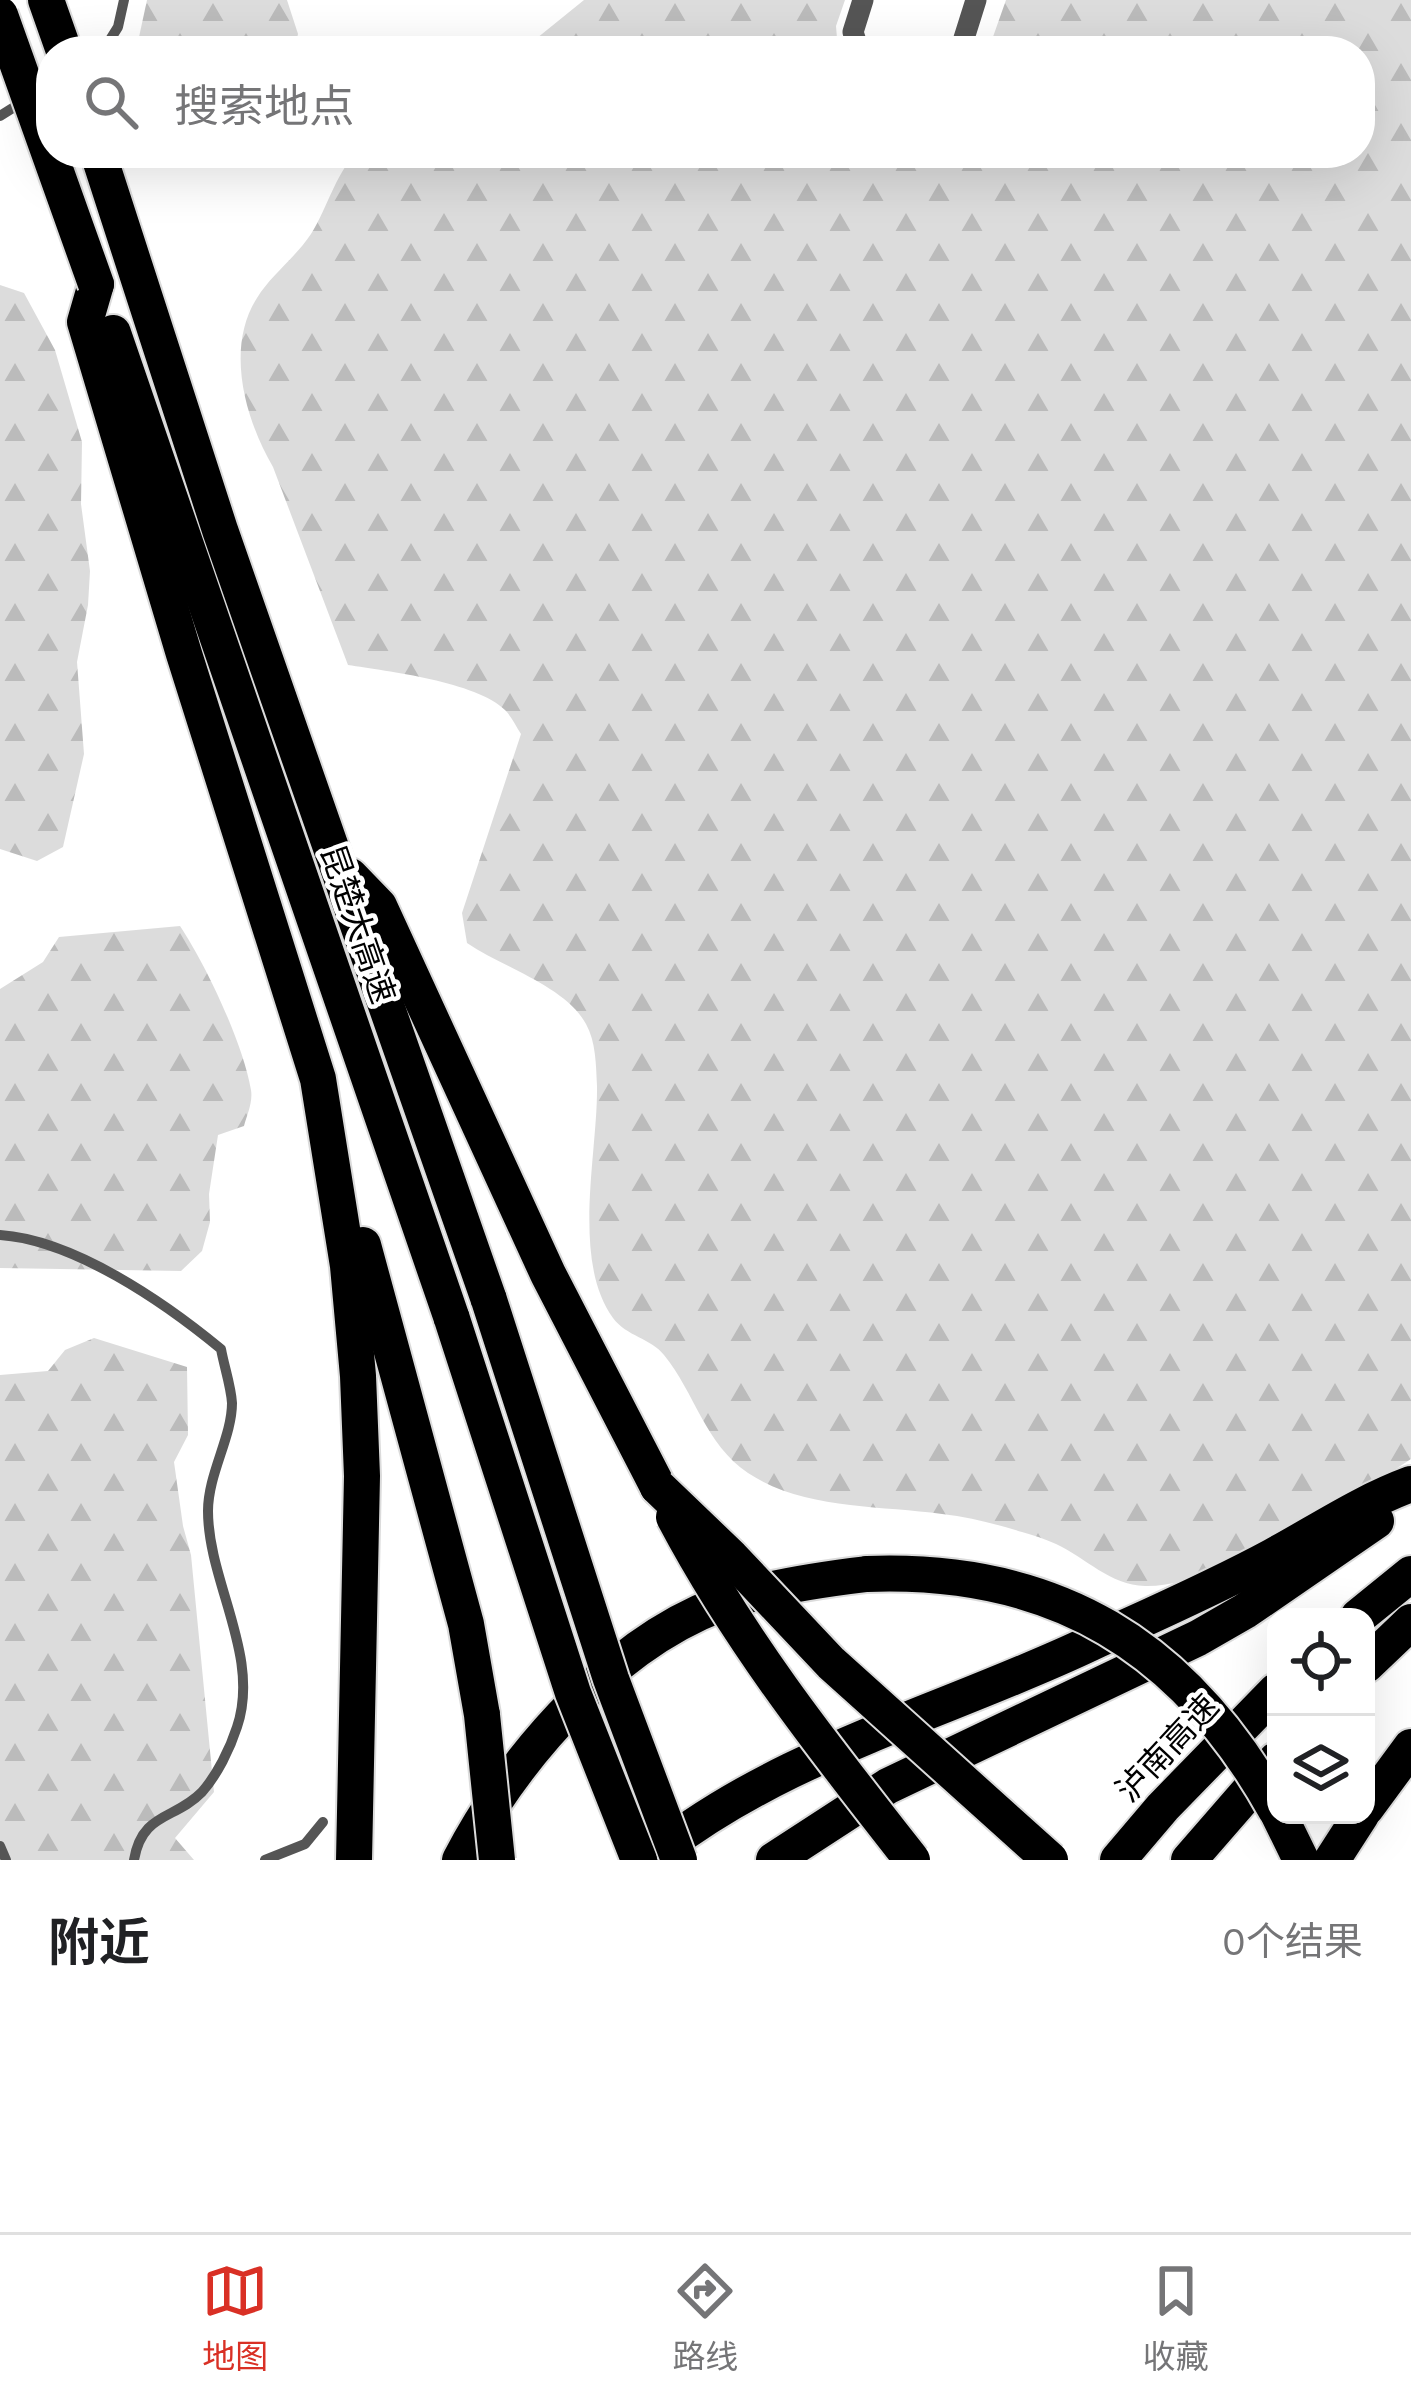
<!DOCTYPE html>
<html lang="zh">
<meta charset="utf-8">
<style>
:root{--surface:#fff;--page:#f6f6f6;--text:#202124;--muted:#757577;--line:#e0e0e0;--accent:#d93025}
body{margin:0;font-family:"Work Sans","Noto Sans SC",sans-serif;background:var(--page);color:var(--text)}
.controls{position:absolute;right:36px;bottom:36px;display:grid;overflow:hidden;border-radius:24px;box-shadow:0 12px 48px #0002}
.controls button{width:108px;height:108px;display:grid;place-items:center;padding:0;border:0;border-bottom:3px solid var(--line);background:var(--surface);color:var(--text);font:60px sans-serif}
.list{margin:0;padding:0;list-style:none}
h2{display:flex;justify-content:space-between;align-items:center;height:156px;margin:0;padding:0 48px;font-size:51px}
h2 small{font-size:39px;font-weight:400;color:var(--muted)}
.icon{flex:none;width:66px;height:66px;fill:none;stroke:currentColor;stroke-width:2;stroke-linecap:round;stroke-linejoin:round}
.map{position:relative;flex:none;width:1411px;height:1860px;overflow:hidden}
.search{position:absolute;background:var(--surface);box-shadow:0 12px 48px #0002;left:36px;right:36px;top:36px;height:132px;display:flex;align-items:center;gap:30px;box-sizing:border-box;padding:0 42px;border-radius:48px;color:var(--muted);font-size:45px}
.sheet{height:372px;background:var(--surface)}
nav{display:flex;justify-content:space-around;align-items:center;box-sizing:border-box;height:168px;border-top:3px solid var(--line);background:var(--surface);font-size:33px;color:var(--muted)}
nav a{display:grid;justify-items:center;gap:6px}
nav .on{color:var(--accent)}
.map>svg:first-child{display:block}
.forest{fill:url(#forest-firs)}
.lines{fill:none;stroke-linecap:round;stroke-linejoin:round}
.highway-casing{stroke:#dbdbdb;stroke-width:40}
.lane{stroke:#555;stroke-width:10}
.street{stroke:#555;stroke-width:21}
.highway{stroke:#000;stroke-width:36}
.highway-bridge-casing{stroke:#dbdbdb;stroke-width:40;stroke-linecap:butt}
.highway-bridge{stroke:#000;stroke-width:36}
.labels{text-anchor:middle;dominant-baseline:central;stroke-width:9;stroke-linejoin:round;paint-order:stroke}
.street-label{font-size:33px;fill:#000;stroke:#fff}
</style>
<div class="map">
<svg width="1411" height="1860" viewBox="0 0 1411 1860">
<defs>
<pattern id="forest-firs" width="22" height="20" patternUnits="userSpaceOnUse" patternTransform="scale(3)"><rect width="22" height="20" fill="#dcdcdc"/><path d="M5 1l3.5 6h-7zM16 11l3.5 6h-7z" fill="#bbb"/></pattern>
</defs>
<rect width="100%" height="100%" fill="#fff"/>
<!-- forest -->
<g class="forest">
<path d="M 147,0 L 287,0 L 298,34 L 294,51 L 136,51 Z"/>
<path d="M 584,0 L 845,0 L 836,26 L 838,51 L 521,51 Z"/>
<path d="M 1006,0 L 1411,0 L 1411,1459 L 1226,1580 C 1196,1573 1174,1587 1145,1586 C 1110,1585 1086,1558 1056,1544 C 1045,1539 1033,1535 1022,1532 C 996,1524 969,1517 942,1514 C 878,1505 804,1510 748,1473 C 705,1444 695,1393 664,1355 C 652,1339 626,1336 613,1318 C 571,1260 598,1153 597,1086 C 596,1065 596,1042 586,1024 C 565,986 504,968 467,943 L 462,913 L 521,734 C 516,726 511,716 505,710 C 477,682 387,671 348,665 L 273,467 C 245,419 225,348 257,298 C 271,275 295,258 311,234 C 328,207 334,177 356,153 L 1360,153 L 1360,51 L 988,51 Z"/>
<path d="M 0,285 L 24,293 L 55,350 L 82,442 L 81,504 L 90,571 L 88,605 L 77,662 L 84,754 L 63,847 L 37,861 L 0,849 Z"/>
<path d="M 180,926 C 206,965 243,1043 251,1090 C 253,1102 247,1115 244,1126 L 218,1135 L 209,1194 L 210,1222 L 202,1251 L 181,1271 L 0,1268 L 0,989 L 43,962 L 59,937 Z"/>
<path d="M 94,1338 L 187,1367 L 188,1435 L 174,1462 L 183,1526 L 191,1555 L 214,1792 L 175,1838 L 194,1860 L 0,1860 L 0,1375 L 48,1371 L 65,1350 Z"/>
</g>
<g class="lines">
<defs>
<g id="highway">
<path d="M 46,0 L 64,51"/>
<path d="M 98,153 L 220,530 L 489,1300"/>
<path d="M 96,284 L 85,322 L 184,654 L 318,1079 L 348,1266 L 358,1376 L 362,1476 L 354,1860"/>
<path d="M 113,333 L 452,1319"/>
<path d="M 350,876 L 379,906 L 548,1274 L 658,1487"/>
<path d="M 363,1245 L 466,1624 L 482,1715"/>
<path d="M 1358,1617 L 1411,1574"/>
<path d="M 1366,1665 L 1411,1622"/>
<path d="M 1366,1808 L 1411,1747"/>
<path d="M 1279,1815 L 1301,1860"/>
<path d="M 460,1860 C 516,1753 621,1632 741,1597 C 781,1585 825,1579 867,1574"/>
<path d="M 648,1860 C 775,1755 944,1713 1091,1643 C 1152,1615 1214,1588 1273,1556 C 1319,1531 1362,1502 1411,1484"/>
<path d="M 774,1860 L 888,1786 L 1198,1638 L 1245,1611 L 1376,1521"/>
<path d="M 1118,1860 L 1163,1807 L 1276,1691"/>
<path d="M 1189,1860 L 1276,1760"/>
<path d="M 1332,1860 L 1361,1815"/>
</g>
</defs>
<!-- highway casing -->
<use href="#highway" class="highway-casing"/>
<!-- lane -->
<g class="lane">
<path d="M 103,51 L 118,27 L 124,0"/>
<path d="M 0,116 L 51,84"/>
<path d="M 0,1235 C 74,1240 164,1302 221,1349 C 224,1366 231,1386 232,1403 C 232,1437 208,1474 208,1511 C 208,1582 261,1656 237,1727 C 230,1749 217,1775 202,1792 C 175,1820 142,1812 134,1860"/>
<path d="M 0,1846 L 6,1860"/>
<path d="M 265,1860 L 305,1844 L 323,1822"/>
</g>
<!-- street -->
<g class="street">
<path d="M 859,51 L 853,32 L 863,0"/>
<path d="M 960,51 L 976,0"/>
</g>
<!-- highway -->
<use href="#highway" class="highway"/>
<defs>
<g id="highway-bridge">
<path d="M 0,15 L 96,284"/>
<path d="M 489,1300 L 611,1679 L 679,1860"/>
<path d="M 452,1319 L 573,1693 L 639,1860"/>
<path d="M 658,1487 L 731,1557 L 831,1663 L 1050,1860"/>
<path d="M 674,1517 C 740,1642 825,1749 912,1860"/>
<path d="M 867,1574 C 1055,1567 1185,1646 1276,1810"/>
<path d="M 482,1715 L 497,1860"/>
</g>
</defs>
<!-- highway-bridge casing -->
<use href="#highway-bridge" class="highway-bridge-casing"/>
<!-- highway-bridge -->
<use href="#highway-bridge" class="highway-bridge"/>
</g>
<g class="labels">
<!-- street labels -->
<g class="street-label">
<text transform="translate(358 924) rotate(71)">昆楚大高速</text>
<text transform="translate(1167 1748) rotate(-47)">泸南高速</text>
</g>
</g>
</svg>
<div class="controls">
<button><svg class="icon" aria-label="locate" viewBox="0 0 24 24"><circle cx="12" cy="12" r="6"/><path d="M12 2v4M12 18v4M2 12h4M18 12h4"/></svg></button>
<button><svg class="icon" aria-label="layers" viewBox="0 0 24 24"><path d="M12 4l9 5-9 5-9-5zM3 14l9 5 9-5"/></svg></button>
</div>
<div class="search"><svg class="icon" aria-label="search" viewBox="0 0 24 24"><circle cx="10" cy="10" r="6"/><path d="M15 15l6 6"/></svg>搜索地点</div>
</div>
<section class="sheet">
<h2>附近<small>0个结果</small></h2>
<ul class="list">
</ul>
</section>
<nav>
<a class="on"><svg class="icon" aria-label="map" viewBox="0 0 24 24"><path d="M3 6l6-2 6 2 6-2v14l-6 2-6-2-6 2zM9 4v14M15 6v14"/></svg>地图</a>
<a><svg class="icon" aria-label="directions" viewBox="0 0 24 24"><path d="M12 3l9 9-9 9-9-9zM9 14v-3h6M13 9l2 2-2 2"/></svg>路线</a>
<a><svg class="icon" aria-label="saved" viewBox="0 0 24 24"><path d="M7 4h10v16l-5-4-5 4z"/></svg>收藏</a>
</nav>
